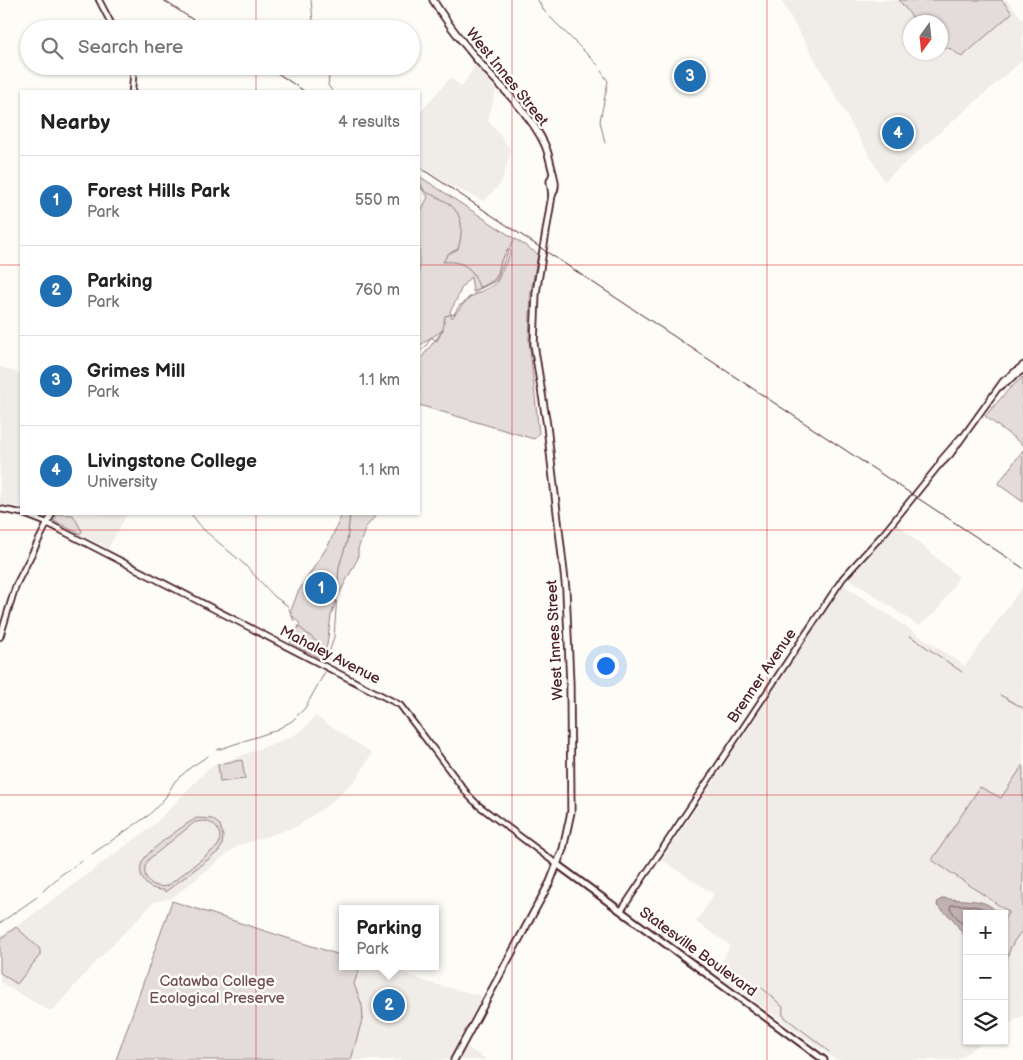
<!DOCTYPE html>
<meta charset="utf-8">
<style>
:root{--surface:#fff;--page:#f2f2f2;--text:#222;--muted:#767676;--line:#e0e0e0;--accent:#1f6fb2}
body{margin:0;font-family:"Balsamiq Sans",sans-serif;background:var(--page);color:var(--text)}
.controls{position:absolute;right:15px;bottom:15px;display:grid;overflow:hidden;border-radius:0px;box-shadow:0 1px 4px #0004}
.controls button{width:45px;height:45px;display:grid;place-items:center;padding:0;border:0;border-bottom:1px solid var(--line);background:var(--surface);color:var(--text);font:25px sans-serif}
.compass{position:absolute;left:903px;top:15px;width:45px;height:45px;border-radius:50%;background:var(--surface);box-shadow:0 1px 4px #0004;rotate:195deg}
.you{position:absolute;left:605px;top:665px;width:18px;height:18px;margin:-12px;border:4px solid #fff;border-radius:50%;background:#1a73e8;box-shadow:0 0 0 8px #1a73e833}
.badge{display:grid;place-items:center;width:32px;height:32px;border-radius:50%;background:var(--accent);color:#fff;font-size:16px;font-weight:700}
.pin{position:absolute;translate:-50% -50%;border:2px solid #fff;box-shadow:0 1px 5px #0006}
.popup{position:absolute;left:339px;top:905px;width:100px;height:65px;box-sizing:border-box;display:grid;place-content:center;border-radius:0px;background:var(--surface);filter:drop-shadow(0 1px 4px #0005);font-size:16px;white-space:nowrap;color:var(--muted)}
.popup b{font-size:19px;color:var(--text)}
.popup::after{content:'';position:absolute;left:50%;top:100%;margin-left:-10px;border:10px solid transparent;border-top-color:var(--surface)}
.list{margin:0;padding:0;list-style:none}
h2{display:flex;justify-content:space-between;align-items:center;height:65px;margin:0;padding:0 20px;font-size:21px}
h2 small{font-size:16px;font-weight:400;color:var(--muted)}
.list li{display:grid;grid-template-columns:32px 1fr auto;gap:15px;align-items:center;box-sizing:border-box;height:90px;padding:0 20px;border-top:1px solid var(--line)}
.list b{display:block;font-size:19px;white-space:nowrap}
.list p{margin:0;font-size:16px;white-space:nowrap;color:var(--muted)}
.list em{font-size:16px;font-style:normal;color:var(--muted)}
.icon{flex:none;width:28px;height:28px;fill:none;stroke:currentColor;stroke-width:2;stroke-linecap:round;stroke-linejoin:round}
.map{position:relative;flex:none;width:1023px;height:1060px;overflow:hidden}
.search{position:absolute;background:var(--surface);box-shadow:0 1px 4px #0004;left:20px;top:20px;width:400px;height:55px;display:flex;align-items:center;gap:12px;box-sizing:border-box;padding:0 18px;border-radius:28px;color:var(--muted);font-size:19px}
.panel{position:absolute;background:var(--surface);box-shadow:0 1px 4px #0004;left:20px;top:90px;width:400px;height:425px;border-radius:0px}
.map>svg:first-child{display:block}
.built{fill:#f0ece8;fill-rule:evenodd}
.green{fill:#e3dcda;stroke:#967e82;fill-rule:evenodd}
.water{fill:#c0b1b1;stroke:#91777b}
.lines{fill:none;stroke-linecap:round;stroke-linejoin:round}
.shore{stroke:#795961;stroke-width:1}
.stream{stroke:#91777b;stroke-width:1}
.tertiary-casing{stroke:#4a1f2b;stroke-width:8}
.secondary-casing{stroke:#4a1f2b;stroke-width:9}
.primary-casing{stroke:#4a1f2b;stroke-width:9}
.tertiary{stroke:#fdfcf7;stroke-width:4.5}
.secondary{stroke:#fdfcf7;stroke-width:5}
.primary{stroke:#fdfcf7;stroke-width:5.5}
.rail{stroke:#4a1f2b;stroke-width:1}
.grid{fill:none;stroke:#d62828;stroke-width:1;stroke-opacity:0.55}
.labels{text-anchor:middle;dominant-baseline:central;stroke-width:5;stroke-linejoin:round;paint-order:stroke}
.street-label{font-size:15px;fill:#4a1f2b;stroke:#fdfcf7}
.park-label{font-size:15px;fill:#704e57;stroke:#fdfcf7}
</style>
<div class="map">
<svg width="1023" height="1060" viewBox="0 0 1023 1060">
<rect width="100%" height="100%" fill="#fdfcf7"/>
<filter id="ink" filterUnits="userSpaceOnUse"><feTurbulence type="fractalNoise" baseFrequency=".02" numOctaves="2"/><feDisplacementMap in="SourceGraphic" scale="10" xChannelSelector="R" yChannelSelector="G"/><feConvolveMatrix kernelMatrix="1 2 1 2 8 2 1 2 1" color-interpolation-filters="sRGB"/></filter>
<g filter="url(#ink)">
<!-- built -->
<g class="built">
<path d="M 781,0 L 1006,0 L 1023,19 L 1023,60 L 884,181 ZM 910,22 L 940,22 L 940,52 L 910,52 Z"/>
<path d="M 475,65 L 496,90 L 488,120 L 511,150 L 501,183 L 484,201 L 445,183 L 419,165 L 419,114 L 450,78 L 462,87 Z"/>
<path d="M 0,367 L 21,374 L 21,507 L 0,504 Z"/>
<path d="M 38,514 L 127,514 L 108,548 Z"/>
<path d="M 897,524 L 959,577 L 936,612 L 919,626 L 847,577 Z"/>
<path d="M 843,585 L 965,666 L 1023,586 L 1023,1015 L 1004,1027 L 1004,914 L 967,914 L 967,1041 L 984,1041 L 957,1060 L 836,1060 L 717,974 L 730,945 L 696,922 L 714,894 L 662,860 Z"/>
<path d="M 315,716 L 372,753 L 358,777 L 334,800 L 298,826 L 237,846 L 172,898 L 154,902 L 93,965 L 53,1010 L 48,1010 L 0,982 L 0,936 L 23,922 L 155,824 L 205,772 L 215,765 L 292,737 L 305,728 Z"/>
<path d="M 360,966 L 389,966 L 426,982 L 482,996 L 458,1041 L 487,1060 L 351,1060 L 363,1016 L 362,1005 L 355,988 L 355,979 Z"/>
</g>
<!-- green -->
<g class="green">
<path d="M 899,0 L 1002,0 L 1012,13 L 962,57 L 951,49 L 941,46 L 940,22 L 916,22 Z"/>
<path d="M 419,176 L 538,254 L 531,291 L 529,340 L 539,434 L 534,439 L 419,405 L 419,361 L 443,330 L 419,346 L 419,215 L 428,197 L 419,185 ZM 509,250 L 511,251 L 510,254 L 496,284 L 468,298 L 452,318 L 450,311 C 459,299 459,286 471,277 L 473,292 L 496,281 Z"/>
<path d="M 1023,377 L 1023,445 L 985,416 L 1010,388 Z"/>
<path d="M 1023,450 L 1023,502 L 998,484 Z"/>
<path d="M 58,514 L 73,515 L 82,531 L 80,534 L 54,521 Z"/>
<path d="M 342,514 L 377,514 L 366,527 L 358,549 L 358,558 L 337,598 L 331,616 L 327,645 L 322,659 L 290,643 L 300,624 L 290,613 L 298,592 L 329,544 Z"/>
<path d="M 242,760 L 245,779 L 220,782 L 218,764 Z"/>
<path d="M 1023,765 L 1023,930 C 1012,941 1007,954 1005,969 C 1004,974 1005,980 1004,984 L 1004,919 L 1009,912 L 932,860 L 980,787 L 1001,798 Z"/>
<path d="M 197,818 L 212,819 L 220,825 L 223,836 L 222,846 L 218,852 L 165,892 L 164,890 C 156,890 148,888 144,881 C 139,874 140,865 144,859 C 149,850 188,822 197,818 ZM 204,821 C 217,823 223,834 218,846 L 169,885 C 152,892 137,874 149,859 L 195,822 Z"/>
<path d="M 172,901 L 343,956 L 343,966 L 360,966 L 354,984 L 362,1005 L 363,1016 L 351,1060 L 116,1060 Z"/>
<path d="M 16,927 L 40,949 L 40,955 L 17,984 L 0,973 L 0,939 Z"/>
</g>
<!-- water -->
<path class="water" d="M 944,898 C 960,902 989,896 997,914 L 967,914 L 967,938 L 960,930 L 953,919 L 937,906 L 938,901 Z"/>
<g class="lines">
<!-- shore -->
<path class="shore" d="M 967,930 L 950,909 L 951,905 C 965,905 979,904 992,914"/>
<!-- stream -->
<g class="stream">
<path d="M 311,0 L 313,21 L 317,29"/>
<path d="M 538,0 L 542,8 L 546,13"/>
<path d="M 550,17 L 598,65"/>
<path d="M 325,66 L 329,77 L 328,85 L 332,91"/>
<path d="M 601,71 L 608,81 L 600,121 L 605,143"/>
<path d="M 419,178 C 420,181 421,186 423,189 C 427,194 432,194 437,197 C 462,208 465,224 458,249 L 448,254 L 443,262 C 455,261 465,263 473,273 C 476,277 477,284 480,288"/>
<path d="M 419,352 L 426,346 L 431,337 L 437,341 L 443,329 L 445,316 L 454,314 L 459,306 L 467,301 L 480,288 L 494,280 L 498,273 L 501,260 L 515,239"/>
<path d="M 191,514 L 204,530 L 244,564 L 275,597 L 288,606 L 294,621"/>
<path d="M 298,626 C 308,635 327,647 330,662"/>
<path d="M 910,636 L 962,672"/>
<path d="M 328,656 L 334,637 L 339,567 L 347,541 L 350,514"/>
<path d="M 1000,695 L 1023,708"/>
<path d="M 217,750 L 274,731 L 292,721 L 305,708 L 325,672"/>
<path d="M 92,854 L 149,815 L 165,798 L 175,781 L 191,767 L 208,756"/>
<path d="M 43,891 L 62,874 L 82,861"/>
<path d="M 0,923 L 37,897"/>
<path d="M 762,988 L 783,1007 C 783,1009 782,1012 783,1015 C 784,1018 822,1044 829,1052"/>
</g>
<defs>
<g id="tertiary">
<path d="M 99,0 L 114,29"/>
<path d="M 132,91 L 134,66"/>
<path d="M 1000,387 L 1023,370"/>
<path d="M 940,465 L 950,455 L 1003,381 L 1023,365"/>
<path d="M 0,509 L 21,513"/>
<path d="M 24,514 L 47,523 L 400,705 L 469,796 L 478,805 L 558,865"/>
<path d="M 0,637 L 16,585 L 52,514"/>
<path d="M 621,911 L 843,578 L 885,532 L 939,465 L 941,460 L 961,437"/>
</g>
<path id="secondary" d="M 558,865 L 824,1060"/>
<g id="primary">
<path d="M 433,0 C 445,20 459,38 474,56 C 497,84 528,110 544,143 C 549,153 550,163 553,173 C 555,181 557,187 552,195 L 536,293 L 534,344 L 547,426 L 566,590 L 570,684 L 571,812 L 563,849 L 550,882 L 454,1060"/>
<path d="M 552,195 L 550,181 L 553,174"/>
</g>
</defs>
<!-- tertiary casing -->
<use href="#tertiary" class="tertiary-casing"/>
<!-- secondary casing -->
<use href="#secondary" class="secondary-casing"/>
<!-- primary casing -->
<use href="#primary" class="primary-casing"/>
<!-- tertiary -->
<use href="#tertiary" class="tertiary"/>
<!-- secondary -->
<use href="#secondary" class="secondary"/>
<!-- primary -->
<use href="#primary" class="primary"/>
<!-- rail -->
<g class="rail">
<path d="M 163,0 L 207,29"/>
<path d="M 267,66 L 304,91"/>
<path d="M 419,167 L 1023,568"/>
</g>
</g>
</g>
<!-- grid -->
<path class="grid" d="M 256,0 L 256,29M 512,0 L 512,1060M 767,0 L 767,1060M 256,66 L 256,91M 0,265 L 21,265M 419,265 L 1023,265M 256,514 L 256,1060M 0,530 L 1023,530M 0,795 L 1023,795"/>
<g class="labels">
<!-- street labels -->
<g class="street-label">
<text transform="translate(507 77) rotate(51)">West Innes Street</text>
<text transform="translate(555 640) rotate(-93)">West Innes Street</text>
<text transform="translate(330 655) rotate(27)">Mahaley Avenue</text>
<text transform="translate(762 676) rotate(-56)">Brenner Avenue</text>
<text transform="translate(698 952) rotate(36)">Statesville Boulevard</text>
</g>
<!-- park labels -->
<g class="park-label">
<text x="217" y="981">Catawba College<tspan x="217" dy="17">Ecological Preserve</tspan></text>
</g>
</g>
</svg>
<div class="controls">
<button>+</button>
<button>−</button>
<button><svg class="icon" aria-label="layers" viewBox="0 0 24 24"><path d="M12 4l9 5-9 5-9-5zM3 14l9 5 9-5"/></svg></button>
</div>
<svg class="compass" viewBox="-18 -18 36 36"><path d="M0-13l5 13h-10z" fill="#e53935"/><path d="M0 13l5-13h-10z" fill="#767676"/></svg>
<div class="you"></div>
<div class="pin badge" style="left:321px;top:588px">1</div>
<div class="pin badge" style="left:389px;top:1005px">2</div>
<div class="popup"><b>Parking</b>Park</div>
<div class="pin badge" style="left:690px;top:76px">3</div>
<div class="pin badge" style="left:898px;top:133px">4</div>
<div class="search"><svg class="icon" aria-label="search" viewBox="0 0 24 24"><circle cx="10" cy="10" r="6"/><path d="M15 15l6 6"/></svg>Search here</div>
<section class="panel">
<h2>Nearby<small>4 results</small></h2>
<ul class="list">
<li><span class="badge">1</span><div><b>Forest Hills Park</b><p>Park</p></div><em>550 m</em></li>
<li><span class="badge">2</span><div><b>Parking</b><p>Park</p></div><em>760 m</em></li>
<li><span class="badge">3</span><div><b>Grimes Mill</b><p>Park</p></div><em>1.1 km</em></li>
<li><span class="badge">4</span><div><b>Livingstone College</b><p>University</p></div><em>1.1 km</em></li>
</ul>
</section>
</div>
